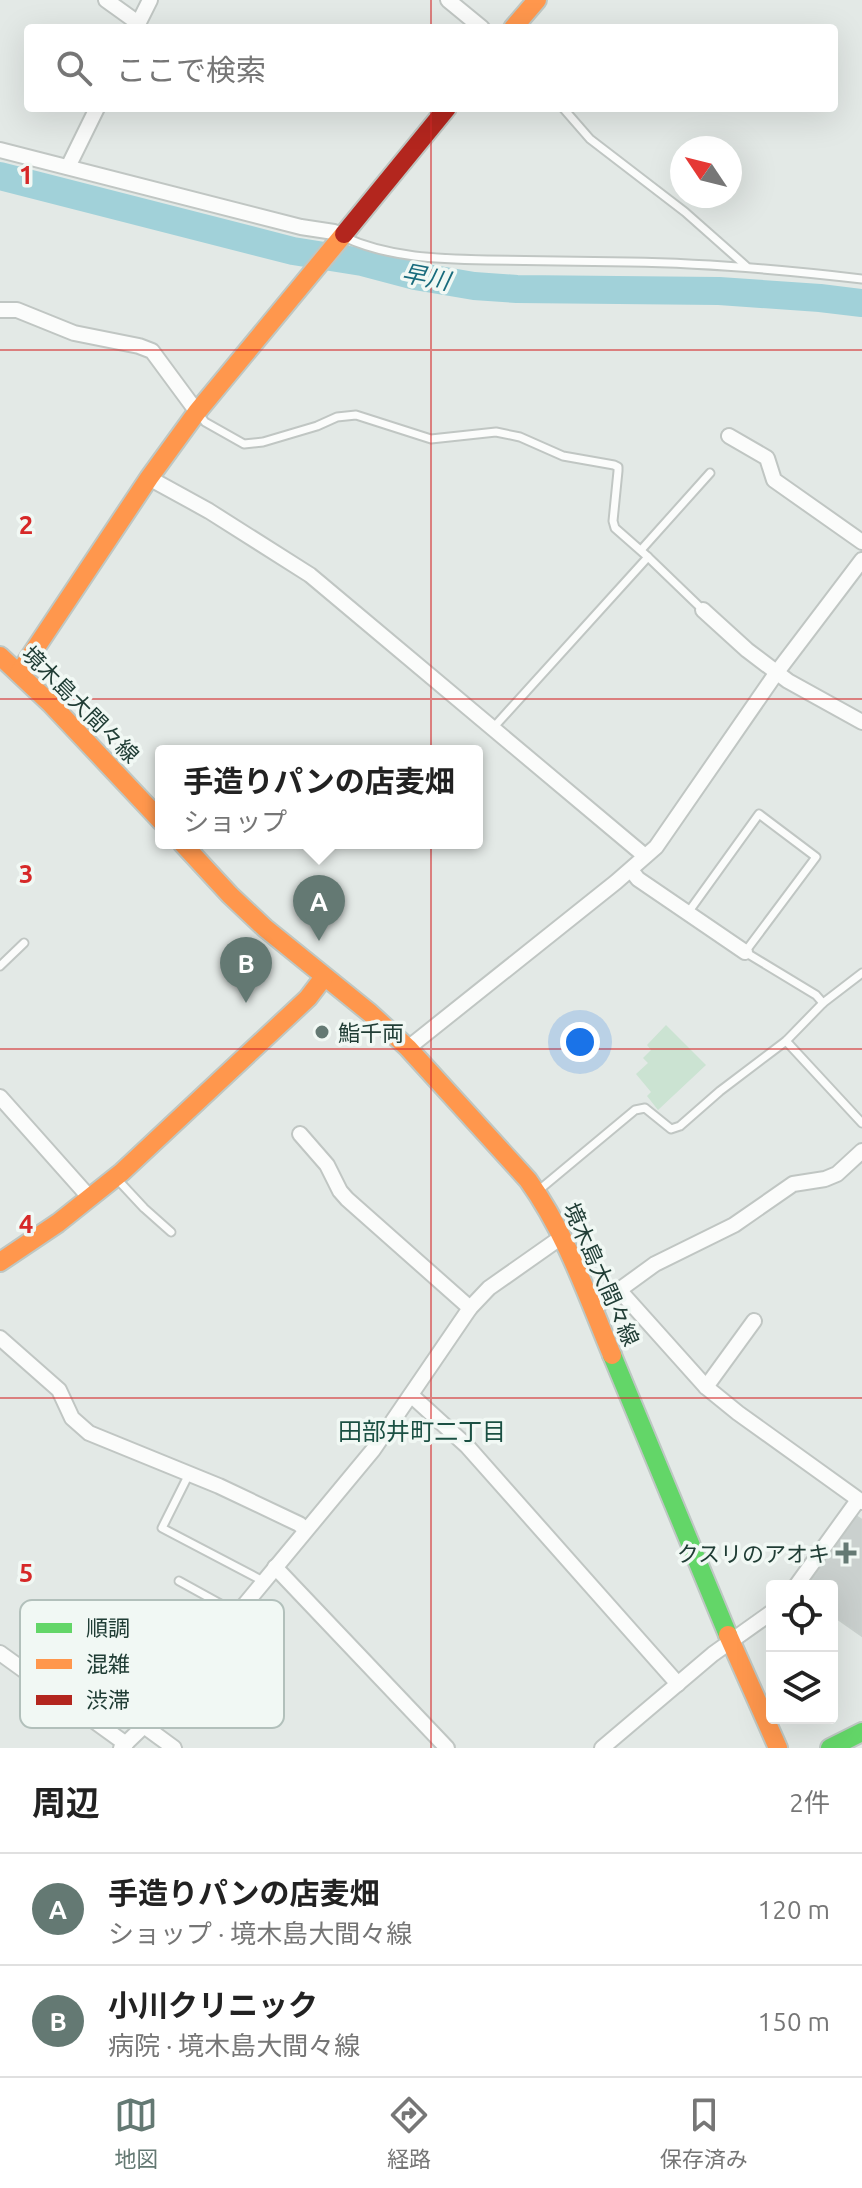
<!DOCTYPE html>
<html lang="ja">
<meta charset="utf-8">
<style>
:root{--surface:#fff;--page:#f2f2f2;--text:#222;--muted:#767676;--line:#e0e0e0;--accent:#647973}
body{margin:0;font-family:Ubuntu,"Noto Sans JP",sans-serif;background:var(--page);color:var(--text)}
.controls{position:absolute;right:24px;bottom:24px;display:grid;overflow:hidden;border-radius:8px;box-shadow:0 8px 32px #0002}
.controls button{width:72px;height:72px;display:grid;place-items:center;padding:0;border:0;border-bottom:2px solid var(--line);background:var(--surface);color:var(--text);font:40px sans-serif}
.compass{position:absolute;left:670px;top:136px;width:72px;height:72px;border-radius:50%;background:var(--surface);box-shadow:0 8px 32px #0002;rotate:305deg}
.you{position:absolute;left:580px;top:1042px;width:28px;height:28px;margin:-20px;border:6px solid #fff;border-radius:50%;background:#1a73e8;box-shadow:0 0 0 12px #1a73e833}
.badge{display:grid;place-items:center;width:52px;height:52px;border-radius:50%;background:var(--accent);color:#fff;font-size:26px;font-weight:700}
.pin{position:absolute;translate:-50% -66px;filter:drop-shadow(0 2px 4px #0008)}
.pin::after{content:'';position:absolute;top:42px;width:28px;height:24px;background:inherit;clip-path:polygon(0 0,100% 0,50% 100%)}
.popup{position:absolute;left:155px;top:745px;width:328px;height:104px;box-sizing:border-box;display:grid;place-content:center;border-radius:8px;background:var(--surface);filter:drop-shadow(0 2px 6px #0005);font-size:26px;white-space:nowrap;color:var(--muted)}
.popup b{font-size:30px;color:var(--text)}
.popup::after{content:'';position:absolute;left:50%;top:100%;margin-left:-16px;border:16px solid transparent;border-top-color:var(--surface)}
.list{margin:0;padding:0;list-style:none}
h2{display:flex;justify-content:space-between;align-items:center;height:104px;margin:0;padding:0 32px;font-size:34px}
h2 small{font-size:26px;font-weight:400;color:var(--muted)}
.list li{display:grid;grid-template-columns:52px 1fr auto;gap:24px;align-items:center;box-sizing:border-box;height:112px;padding:0 32px;border-top:2px solid var(--line)}
.list b{display:block;font-size:30px;white-space:nowrap}
.list p{margin:0;font-size:26px;white-space:nowrap;color:var(--muted)}
.list em{font-size:26px;font-style:normal;color:var(--muted)}
.icon{flex:none;width:44px;height:44px;fill:none;stroke:currentColor;stroke-width:2;stroke-linecap:round;stroke-linejoin:round}
.map{position:relative;flex:none;width:862px;height:1748px;overflow:hidden}
.search{position:absolute;background:var(--surface);box-shadow:0 8px 32px #0002;left:24px;right:24px;top:24px;height:88px;display:flex;align-items:center;gap:20px;box-sizing:border-box;padding:0 28px;border-radius:8px;color:var(--muted);font-size:30px}
.sheet{height:328px;background:var(--surface)}
nav{display:flex;justify-content:space-around;align-items:center;box-sizing:border-box;height:112px;border-top:2px solid var(--line);background:var(--surface);font-size:22px;color:var(--muted)}
nav a{display:grid;justify-items:center;gap:4px}
nav .on{color:var(--accent)}
.map>svg:first-child{display:block}
.green{fill:#cbe3d2}
.lines{fill:none;stroke-linecap:round;stroke-linejoin:round}
.river{stroke:#a1d1d9;stroke-width:28}
.building{fill:#cad0ce;stroke:#cbd2cf;stroke-width:2}
.lane-casing{stroke:#c0c6c3;stroke-width:11}
.street-casing{stroke:#c0c6c3;stroke-width:18}
.fast-casing{stroke:#bec7c3;stroke-width:22}
.slow-casing{stroke:#bec7c3;stroke-width:22}
.jam-casing{stroke:#bec7c3;stroke-width:22}
.lane{stroke:#fbfcfb;stroke-width:7}
.street{stroke:#fbfcfb;stroke-width:14}
.fast{stroke:#63d668;stroke-width:18}
.slow{stroke:#ff974d;stroke-width:18}
.jam{stroke:#b3261e;stroke-width:18}
.grid{fill:none;stroke:#d62828;stroke-width:2;stroke-opacity:0.55}
.poi-dot{fill:#647973;stroke:#f1f8f4;stroke-width:3}
.labels{text-anchor:middle;dominant-baseline:central;stroke-width:7;stroke-linejoin:round;paint-order:stroke}
.street-label{font-size:22px;fill:#203d35;stroke:#f1f8f4}
.poi-label{font-size:22px;fill:#203d35;stroke:#f1f8f4;text-anchor:start}
.water-label{font-size:24px;font-style:italic;fill:#176a7c;stroke:#f1f8f4}
.neighbourhood-label{font-size:24px;fill:#1b5043;stroke:#f1f8f4}
.key{fill:#f1f8f4;stroke:#b2c0bb;stroke-width:2}
.key-label{font-size:22px;fill:#203d35}
.grid-label{font-size:26px;text-anchor:middle;font-weight:bold;fill:#d62828;stroke:#f1f8f4;stroke-width:7;stroke-linejoin:round;paint-order:stroke}
</style>
<div class="map">
<svg width="862" height="1748" viewBox="0 0 862 1748">
<rect width="100%" height="100%" fill="#e3e9e6"/>
<!-- green -->
<path class="green" d="M 666,1025 L 706,1065 L 658,1110 L 647,1096 L 651,1092 L 636,1074 L 648,1063 L 643,1058 L 651,1050 L 647,1045 Z"/>
<g class="lines">
<!-- river -->
<path class="river" d="M 0,176 L 293,251 L 362,262 L 415,276 L 474,286 L 517,289 L 719,291 L 820,298 L 862,303"/>
</g>
<!-- building -->
<path class="building" d="M 856,1516 L 862,1520 L 862,1636 L 832,1615 L 832,1586 L 808,1586 Z"/>
<g class="lines">
<defs>
<g id="lane">
<path d="M 563,108 L 590,139 L 685,212 L 746,266"/>
<path d="M 344,237 C 389,258 440,259 488,260 C 535,261 582,261 629,262 C 707,263 785,270 862,279"/>
<path d="M 199,414 L 205,422 L 244,444 L 263,442 L 317,426 L 337,417 L 356,415 L 431,439 L 496,432 L 520,437 L 563,456 L 614,465 L 618,467 L 618,471 L 613,521 L 615,528 L 648,557 L 703,610"/>
<path d="M 641,550 L 710,473"/>
<path d="M 493,728 L 648,557"/>
<path d="M 687,914 L 759,814 L 816,857 L 745,952 L 816,995 L 823,1003"/>
<path d="M 0,966 L 24,943"/>
<path d="M 786,1041 L 862,1123"/>
<path d="M 117,1179 L 144,1208 L 171,1232"/>
<path d="M 539,1190 L 635,1110 L 645,1108 L 671,1129 L 680,1126 L 720,1091 L 786,1041 L 823,1003 L 862,973"/>
<path d="M 189,1474 L 162,1528 L 263,1581"/>
<path d="M 179,1581 L 237,1613"/>
</g>
<g id="street">
<path d="M 106,0 L 138,23"/>
<path d="M 448,0 L 482,28"/>
<path d="M 136,28 L 150,0"/>
<path d="M 0,150 L 301,227 L 334,232 L 343,236"/>
<path d="M 68,167 L 97,108"/>
<path d="M 0,310 L 17,310 L 74,333 L 139,346 L 152,351 L 197,412"/>
<path d="M 729,436 L 767,458 L 774,480 L 862,542"/>
<path d="M 149,478 L 209,511 L 310,575 L 645,856"/>
<path d="M 703,610 L 747,650 L 788,681 L 862,722"/>
<path d="M 631,870 L 638,879 L 745,952"/>
<path d="M 408,1048 L 616,882 L 656,847 L 777,672 L 862,560"/>
<path d="M 0,1097 L 90,1198"/>
<path d="M 300,1134 L 327,1165 L 340,1191 L 347,1199 L 470,1308"/>
<path d="M 620,1291 L 706,1387 L 738,1413 L 862,1502"/>
<path d="M 593,1309 L 655,1264 L 734,1225 L 793,1184 L 825,1179 L 837,1174 L 862,1151"/>
<path d="M 0,1338 L 59,1390 L 72,1418 L 89,1433 L 219,1486 L 299,1524 L 305,1529"/>
<path d="M 706,1387 L 754,1321"/>
<path d="M 411,1395 L 467,1446 L 678,1684"/>
<path d="M 275,1567 L 447,1748"/>
<path d="M 796,1586 L 858,1500"/>
<path d="M 0,1653 L 126,1744"/>
<path d="M 144,1726 L 174,1748"/>
<path d="M 121,1748 L 144,1726 L 373,1450 L 470,1308 L 489,1288 L 563,1236"/>
<path d="M 602,1748 L 713,1654 L 772,1612"/>
</g>
<g id="fast">
<path d="M 612,1355 L 728,1635"/>
<path d="M 830,1748 L 862,1732"/>
</g>
<g id="slow">
<path d="M 513,28 L 537,0"/>
<path d="M 0,656 L 51,704 L 161,821"/>
<path d="M 19,673 L 149,478 L 197,412 L 344,234"/>
<path d="M 182,843 L 230,895 L 265,928 L 370,1013 L 408,1048 L 528,1180 C 566,1233 587,1295 612,1355"/>
<path d="M 0,1262 L 58,1223 L 122,1172 L 308,998 L 324,977"/>
<path d="M 728,1635 L 778,1748"/>
</g>
<path id="jam" d="M 344,234 L 447,108"/>
</defs>
<!-- lane casing -->
<use href="#lane" class="lane-casing"/>
<!-- street casing -->
<use href="#street" class="street-casing"/>
<!-- fast casing -->
<use href="#fast" class="fast-casing"/>
<!-- slow casing -->
<use href="#slow" class="slow-casing"/>
<!-- jam casing -->
<use href="#jam" class="jam-casing"/>
<!-- lane -->
<use href="#lane" class="lane"/>
<!-- street -->
<use href="#street" class="street"/>
<!-- fast -->
<use href="#fast" class="fast"/>
<!-- slow -->
<use href="#slow" class="slow"/>
<!-- jam -->
<use href="#jam" class="jam"/>
</g>
<!-- grid -->
<path class="grid" d="M 431,0 L 431,28M 431,108 L 431,1748M 0,350 L 862,350M 0,699 L 862,699M 0,1049 L 862,1049M 0,1398 L 862,1398"/>
<!-- markers -->
<g class="poi-dot">
<circle cx="322" cy="1032" r="8"/>
<path d="M842 1541h8v8h8v8h-8v8h-8v-8h-8v-8h8z"/>
</g>
<g class="labels">
<!-- street labels -->
<g class="street-label">
<text transform="translate(81 704) rotate(45)">境木島大間々線</text>
<text transform="translate(602 1274) rotate(66)">境木島大間々線</text>
</g>
<!-- poi labels -->
<g class="poi-label">
<text x="338" y="1032">鮨千両</text>
<text x="830" y="1553" text-anchor="end">クスリのアオキ</text>
</g>
<!-- water labels -->
<g class="water-label">
<text transform="translate(426 277) rotate(11)">早川</text>
</g>
<!-- neighbourhood labels -->
<g class="neighbourhood-label">
<text x="422" y="1431">田部井町二丁目</text>
</g>
</g>
<!-- legend -->
<rect x="20" y="1600" width="264" height="128" rx="12" class="key"/>
<rect x="36" y="1623" width="36" height="10" fill="#63d668"/>
<rect x="36" y="1659" width="36" height="10" fill="#ff974d"/>
<rect x="36" y="1695" width="36" height="10" fill="#b3261e"/>
<g class="key-label">
<text x="86" y="1636">順調</text>
<text x="86" y="1672">混雑</text>
<text x="86" y="1708">渋滞</text>
</g>
<g class="grid-label">
<text x="26" y="184">1</text>
<text x="26" y="534">2</text>
<text x="26" y="883">3</text>
<text x="26" y="1233">4</text>
<text x="26" y="1582">5</text>
</g>
</svg>
<div class="controls">
<button><svg class="icon" aria-label="locate" viewBox="0 0 24 24"><circle cx="12" cy="12" r="6"/><path d="M12 2v4M12 18v4M2 12h4M18 12h4"/></svg></button>
<button><svg class="icon" aria-label="layers" viewBox="0 0 24 24"><path d="M12 4l9 5-9 5-9-5zM3 14l9 5 9-5"/></svg></button>
</div>
<svg class="compass" viewBox="-18 -18 36 36"><path d="M0-13l5 13h-10z" fill="#e53935"/><path d="M0 13l5-13h-10z" fill="#767676"/></svg>
<div class="you"></div>
<div class="pin badge" style="left:319px;top:941px">A</div>
<div class="popup"><b>手造りパンの店麦畑</b>ショップ</div>
<div class="pin badge" style="left:246px;top:1003px">B</div>
<div class="search"><svg class="icon" aria-label="search" viewBox="0 0 24 24"><circle cx="10" cy="10" r="6"/><path d="M15 15l6 6"/></svg>ここで検索</div>
</div>
<section class="sheet">
<h2>周辺<small>2件</small></h2>
<ul class="list">
<li><span class="badge">A</span><div><b>手造りパンの店麦畑</b><p>ショップ · 境木島大間々線</p></div><em>120 m</em></li>
<li><span class="badge">B</span><div><b>小川クリニック</b><p>病院 · 境木島大間々線</p></div><em>150 m</em></li>
</ul>
</section>
<nav>
<a class="on"><svg class="icon" aria-label="map" viewBox="0 0 24 24"><path d="M3 6l6-2 6 2 6-2v14l-6 2-6-2-6 2zM9 4v14M15 6v14"/></svg>地図</a>
<a><svg class="icon" aria-label="directions" viewBox="0 0 24 24"><path d="M12 3l9 9-9 9-9-9zM9 14v-3h6M13 9l2 2-2 2"/></svg>経路</a>
<a><svg class="icon" aria-label="saved" viewBox="0 0 24 24"><path d="M7 4h10v16l-5-4-5 4z"/></svg>保存済み</a>
</nav>
